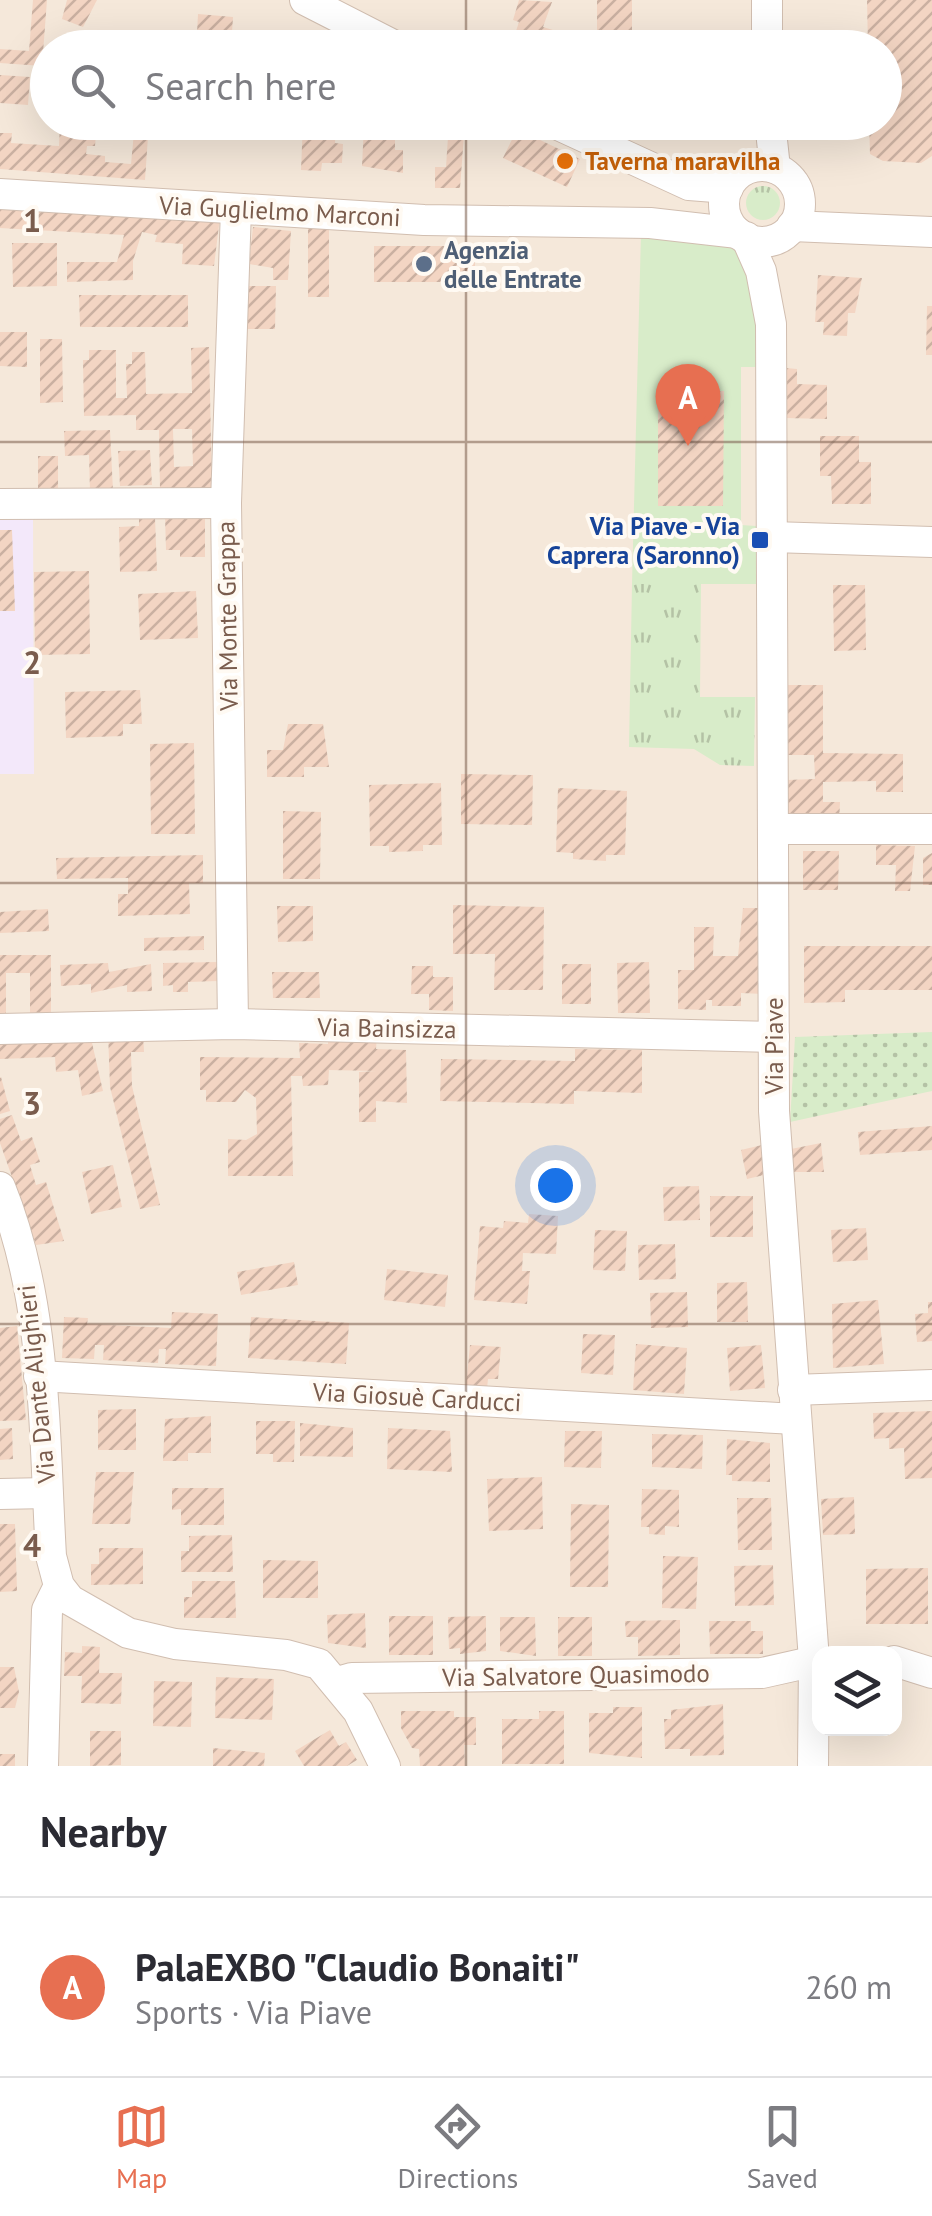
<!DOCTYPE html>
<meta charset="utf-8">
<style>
:root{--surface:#fff;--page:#f2f2f3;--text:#2b2b33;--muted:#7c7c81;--line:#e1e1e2;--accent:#e76f51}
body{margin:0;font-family:"PT Sans",sans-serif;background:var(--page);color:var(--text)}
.controls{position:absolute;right:30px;bottom:30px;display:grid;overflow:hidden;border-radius:20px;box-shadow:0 10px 40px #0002}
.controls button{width:90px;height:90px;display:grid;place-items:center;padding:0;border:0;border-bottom:2px solid var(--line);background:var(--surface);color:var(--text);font:50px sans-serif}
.you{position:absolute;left:555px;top:1185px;width:35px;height:35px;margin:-25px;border:8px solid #fff;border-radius:50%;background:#1a73e8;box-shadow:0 0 0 15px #1a73e833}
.badge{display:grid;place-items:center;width:65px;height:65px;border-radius:50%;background:var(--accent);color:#fff;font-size:32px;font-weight:700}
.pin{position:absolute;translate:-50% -82px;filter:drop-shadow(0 2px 5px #0008)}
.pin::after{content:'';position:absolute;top:52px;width:35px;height:30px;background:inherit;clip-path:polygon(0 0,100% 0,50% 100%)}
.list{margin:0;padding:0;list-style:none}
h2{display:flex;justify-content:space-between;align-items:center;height:130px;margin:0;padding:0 40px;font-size:42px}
h2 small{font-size:32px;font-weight:400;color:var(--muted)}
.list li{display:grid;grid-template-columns:65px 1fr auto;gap:30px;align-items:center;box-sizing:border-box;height:180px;padding:0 40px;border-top:2px solid var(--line)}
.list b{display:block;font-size:38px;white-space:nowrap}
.list p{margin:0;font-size:32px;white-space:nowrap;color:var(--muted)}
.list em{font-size:32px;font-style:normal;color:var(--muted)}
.icon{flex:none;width:55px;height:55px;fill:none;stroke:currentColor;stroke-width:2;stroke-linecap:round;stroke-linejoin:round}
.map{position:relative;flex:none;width:932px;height:1766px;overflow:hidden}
.search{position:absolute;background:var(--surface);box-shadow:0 10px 40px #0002;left:30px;right:30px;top:30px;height:110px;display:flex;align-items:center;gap:25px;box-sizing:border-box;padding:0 35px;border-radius:55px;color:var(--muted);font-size:38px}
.sheet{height:310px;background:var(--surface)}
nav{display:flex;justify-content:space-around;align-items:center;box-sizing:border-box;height:140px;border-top:2px solid var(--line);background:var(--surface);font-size:28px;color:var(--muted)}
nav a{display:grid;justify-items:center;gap:5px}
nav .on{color:var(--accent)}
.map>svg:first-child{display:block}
.residential{fill:#f5e8da;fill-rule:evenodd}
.education{fill:#f3e8fa}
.grass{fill:url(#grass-tufts)}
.park{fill:url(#park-dots)}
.pitch{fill:#d8ecc9}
.building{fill:url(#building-hatch);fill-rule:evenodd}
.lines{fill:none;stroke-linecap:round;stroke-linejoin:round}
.minor-casing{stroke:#d1beb0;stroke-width:32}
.minor{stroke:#fff;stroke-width:30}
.grid{fill:none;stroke:#7a5c4d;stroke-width:2.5;stroke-opacity:0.55}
.food-dot{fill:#e8710a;stroke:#fffaf3;stroke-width:4}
.service-dot{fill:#5c6f8a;stroke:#fffaf3;stroke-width:4}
.transit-dot{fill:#1a4fb4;stroke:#fffaf3;stroke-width:4}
.labels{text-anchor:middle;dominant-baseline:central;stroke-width:8;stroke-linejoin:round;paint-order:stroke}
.food-label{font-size:25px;font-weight:bold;fill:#c56008;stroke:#fffaf3;text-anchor:start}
.street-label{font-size:25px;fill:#7a5c4d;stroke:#fffaf3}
.service-label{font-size:25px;font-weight:bold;fill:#4e5e75;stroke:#fffaf3;text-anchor:start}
.transit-label{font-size:25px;font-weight:bold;fill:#164399;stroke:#fffaf3;text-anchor:end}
.grid-label{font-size:32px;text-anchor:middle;font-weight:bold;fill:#7a5c4d;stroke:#fffaf3;stroke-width:8;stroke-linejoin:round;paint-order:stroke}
</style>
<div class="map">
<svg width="932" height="1766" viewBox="0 0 932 1766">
<defs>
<pattern id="grass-tufts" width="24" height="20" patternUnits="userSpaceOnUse" patternTransform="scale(2.5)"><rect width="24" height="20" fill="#d8ecc9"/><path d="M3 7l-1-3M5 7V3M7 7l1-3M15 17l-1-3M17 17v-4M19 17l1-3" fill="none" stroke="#b4c2a5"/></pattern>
<pattern id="park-dots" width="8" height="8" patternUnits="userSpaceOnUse" patternTransform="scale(2.5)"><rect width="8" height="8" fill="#d8ecc9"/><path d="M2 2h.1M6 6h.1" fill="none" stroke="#b4c2a5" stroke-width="1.8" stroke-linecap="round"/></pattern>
<pattern id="building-hatch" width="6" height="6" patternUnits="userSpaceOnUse" patternTransform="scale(2.5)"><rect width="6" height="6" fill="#f3d5c3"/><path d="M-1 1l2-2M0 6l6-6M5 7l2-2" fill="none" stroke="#cab0a1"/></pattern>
</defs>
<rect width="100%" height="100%" fill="#fdf6ec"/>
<!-- residential -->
<path class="residential" d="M 0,0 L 932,0 L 932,1766 L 0,1766 ZM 48,48 L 884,48 L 884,122 L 48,122 ZM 820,1654 L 894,1654 L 894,1728 L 820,1728 Z"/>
<!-- education -->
<path class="education" d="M 0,517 L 33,517 L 34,774 L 0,774 Z"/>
<!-- grass -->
<g class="grass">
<circle cx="763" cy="203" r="17"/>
<path d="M 701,583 L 700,697 L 755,697 L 754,766 L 720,765 L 694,749 L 629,747 L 632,584 Z"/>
</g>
<!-- park -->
<path class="park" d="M 932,1032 L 932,1091 L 790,1122 L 795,1037 Z"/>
<!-- pitch -->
<path class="pitch" d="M 641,233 C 664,234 690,232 712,237 C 767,249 759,325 758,367 L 741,367 L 741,525 L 756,526 L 756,584 L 632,584 Z"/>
<!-- building -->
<g class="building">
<path d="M 33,0 L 47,0 L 42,66 L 0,63 L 0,49 L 29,51 Z"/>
<path d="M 67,0 L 97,0 L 83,27 L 62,19 Z"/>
<path d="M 519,0 L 552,2 L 543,27 L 553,30 L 547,48 L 512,43 L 519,22 L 513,20 Z"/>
<path d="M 597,0 L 632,0 L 632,48 L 597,47 Z"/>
<path d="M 867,0 L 932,0 L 932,156 L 921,163 L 883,161 L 870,154 L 869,122 L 884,122 L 884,48 L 868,48 Z"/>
<path d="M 198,14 L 233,17 L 231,48 L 175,46 L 177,31 L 197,33 Z"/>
<path d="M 748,33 L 748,48 L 725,48 L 724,34 Z"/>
<path d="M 274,35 L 304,47 L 304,48 L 268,48 Z"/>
<path d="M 0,75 L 30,77 L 28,105 L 0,103 Z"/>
<path d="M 60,122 L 97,122 L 95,146 L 87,146 L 86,154 L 105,156 L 105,162 L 131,164 L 135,122 L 149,122 L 145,180 L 0,169 L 0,133 L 12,133 L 11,143 L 59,146 Z"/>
<rect x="250" y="122" width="33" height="10"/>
<path d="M 303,122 L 336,124 L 335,143 L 343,144 L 342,163 L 322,163 L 321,171 L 301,170 Z"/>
<path d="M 421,122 L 437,122 L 436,136 L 420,135 Z"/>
<path d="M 449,122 L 465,122 L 460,188 L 435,188 L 435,167 L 446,167 Z"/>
<path d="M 612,122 L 664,122 L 639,136 Z"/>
<path d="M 364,126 L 386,126 L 385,132 L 395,132 L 395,150 L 403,150 L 403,173 L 362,166 Z"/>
<path d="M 517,129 L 580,159 L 567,187 L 503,158 Z"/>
<path d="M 0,201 L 220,217 L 214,266 L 182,264 L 183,244 L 155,242 L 157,235 L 142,232 L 133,261 L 133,280 L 67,282 L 67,262 L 117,262 L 124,235 L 0,228 Z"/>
<path d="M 253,227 L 291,231 L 288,280 L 273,280 L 273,268 L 249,264 Z"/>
<rect x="308" y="228" width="21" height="69"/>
<path d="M 12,243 L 57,243 L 57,286 L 13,287 Z"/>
<rect x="374" y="246" width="101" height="36"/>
<path d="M 818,275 L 862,278 L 855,313 L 848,313 L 847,336 L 823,335 L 824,322 L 815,322 Z"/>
<path d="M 246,286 L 276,286 L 275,329 L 244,329 Z"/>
<path d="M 79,295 L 188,295 L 188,327 L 80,327 Z"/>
<path d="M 927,306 L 932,306 L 932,355 L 926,355 Z"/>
<path d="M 0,332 L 27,332 L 27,367 L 0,366 Z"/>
<path d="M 40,339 L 62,339 L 63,402 L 40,403 Z"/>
<path d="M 209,347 L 212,489 L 160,490 L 159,430 L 136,430 L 136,415 L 84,416 L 83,360 L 89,360 L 89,350 L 116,350 L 116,398 L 127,398 L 126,364 L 132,364 L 132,352 L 145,352 L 146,394 L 192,393 L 191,348 ZM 173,429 L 192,429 L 193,466 L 174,467 Z"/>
<path d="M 786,368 L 797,369 L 797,384 L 827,385 L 827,419 L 785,418 Z"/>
<path d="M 658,391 L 724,391 L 723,506 L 658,506 Z"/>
<path d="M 110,430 L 113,491 L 90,492 L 89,455 L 65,456 L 64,431 Z"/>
<path d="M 820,436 L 859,436 L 859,462 L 871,462 L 871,504 L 832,504 L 831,476 L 820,476 Z"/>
<path d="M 150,450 L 152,485 L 120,486 L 118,451 Z"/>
<rect x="38" y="456" width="20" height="36"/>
<path d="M 165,515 L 205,515 L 205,557 L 180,557 L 180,550 L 166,550 Z"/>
<path d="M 155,517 L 157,571 L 120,572 L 119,527 L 139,526 L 139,518 Z"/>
<path d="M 0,530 L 12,530 L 15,611 L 0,611 Z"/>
<path d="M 89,571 L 90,654 L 35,655 L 34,572 Z"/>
<path d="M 833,585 L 865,585 L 866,650 L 834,651 Z"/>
<path d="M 196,591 L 198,638 L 140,640 L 138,594 Z"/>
<path d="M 786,685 L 823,685 L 823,753 L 903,754 L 903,792 L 876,792 L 876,781 L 823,782 L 823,802 L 840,802 L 839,824 L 786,817 L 786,780 L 815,779 L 814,755 L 786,755 Z"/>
<path d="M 140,690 L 142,724 L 123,724 L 123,736 L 66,738 L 65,692 Z"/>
<path d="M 288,724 L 323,724 L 329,767 L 304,767 L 304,777 L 267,777 L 267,750 L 283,750 Z"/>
<path d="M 194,743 L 195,834 L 151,834 L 150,744 Z"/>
<path d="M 461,774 L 533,775 L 532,825 L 461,824 Z"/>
<path d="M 441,783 L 442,845 L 423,845 L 423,851 L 389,852 L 389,846 L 370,846 L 369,785 Z"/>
<path d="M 558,788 L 627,791 L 625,855 L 606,855 L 606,861 L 573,859 L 573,853 L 556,852 Z"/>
<path d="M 283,811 L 321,812 L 320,879 L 283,879 Z"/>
<path d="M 876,845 L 915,846 L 910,891 L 895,891 L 896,865 L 876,865 Z"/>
<path d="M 803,851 L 839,851 L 838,890 L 803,890 Z"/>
<path d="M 932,853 L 932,885 L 923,885 L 923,858 Z"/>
<path d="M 203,855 L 203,883 L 189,883 L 190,914 L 118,916 L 118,894 L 128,894 L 128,878 L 57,879 L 56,858 Z"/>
<path d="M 453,905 L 544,907 L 543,990 L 494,990 L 495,954 L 453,954 Z"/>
<path d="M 277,906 L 313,906 L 313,941 L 278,942 Z"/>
<path d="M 743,908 L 763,908 L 763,994 L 741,993 L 741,1006 L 712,1006 L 712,1000 L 706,1000 L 706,1010 L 678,1009 L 678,970 L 694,970 L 694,927 L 714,927 L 713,956 L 738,956 Z"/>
<path d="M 48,909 L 49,931 L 0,933 L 0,912 Z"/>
<path d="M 204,936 L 204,950 L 144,951 L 144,938 Z"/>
<path d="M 804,946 L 932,946 L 932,990 L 845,990 L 845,1002 L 804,1003 Z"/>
<path d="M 0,955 L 51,955 L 51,1012 L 30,1013 L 30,973 L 6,973 L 6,1013 L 0,1013 Z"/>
<path d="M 217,962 L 218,981 L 188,982 L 188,992 L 173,992 L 173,985 L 163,986 L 163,963 Z"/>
<path d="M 649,962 L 650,1013 L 618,1013 L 617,963 Z"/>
<path d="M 108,963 L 109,972 L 151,964 L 152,991 L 127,992 L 127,985 L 91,993 L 91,984 L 61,986 L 60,965 Z"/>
<rect x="562" y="964" width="29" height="40"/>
<path d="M 412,966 L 433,966 L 433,977 L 453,977 L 453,1011 L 429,1010 L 429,994 L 411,994 Z"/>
<path d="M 272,972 L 319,972 L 320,998 L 273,998 Z"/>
<path d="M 108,1032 L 143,1032 L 144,1052 L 131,1052 L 132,1086 L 160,1205 L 140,1209 L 110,1087 Z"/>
<path d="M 90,1034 L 103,1091 L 82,1096 L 78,1070 L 56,1072 L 55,1057 L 0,1059 L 0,1038 Z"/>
<path d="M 328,1034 L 377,1035 L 376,1049 L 406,1050 L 407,1103 L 376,1101 L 376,1122 L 359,1122 L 359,1072 L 376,1071 L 329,1070 L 328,1085 L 303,1086 L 302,1076 L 291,1076 L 293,1176 L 228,1176 L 228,1139 L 246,1140 L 257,1134 L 256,1098 L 245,1090 L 236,1102 L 206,1102 L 206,1090 L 200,1090 L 200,1057 L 300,1058 L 299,1043 L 328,1044 Z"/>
<path d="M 575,1049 L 642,1050 L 642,1093 L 574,1091 L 574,1104 L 440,1101 L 441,1059 L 575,1061 Z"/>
<path d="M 1,1077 L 10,1111 L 0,1114 L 0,1078 Z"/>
<path d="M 12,1115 L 21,1141 L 32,1137 L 40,1162 L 30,1165 L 36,1185 L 46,1182 L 64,1241 L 36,1245 L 0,1143 L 0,1119 Z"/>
<path d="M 932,1126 L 932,1150 L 860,1155 L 858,1132 Z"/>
<path d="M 821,1143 L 824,1172 L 789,1172 L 786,1150 Z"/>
<path d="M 762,1145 L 768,1174 L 747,1179 L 741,1150 Z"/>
<path d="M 113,1165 L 122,1207 L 91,1214 L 82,1172 Z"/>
<path d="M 699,1186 L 700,1220 L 664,1221 L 663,1187 Z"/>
<rect x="710" y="1196" width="43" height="41"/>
<path d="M 529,1214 L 558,1216 L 556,1254 L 523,1253 L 522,1271 L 530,1271 L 527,1304 L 474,1300 L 480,1226 L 503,1228 L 504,1221 L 528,1223 Z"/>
<path d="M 866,1228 L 868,1260 L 833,1262 L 831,1230 Z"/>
<path d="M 595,1230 L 627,1231 L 625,1271 L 593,1270 Z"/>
<path d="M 675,1244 L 676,1279 L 639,1280 L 638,1245 Z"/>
<path d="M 294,1262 L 298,1285 L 241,1295 L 237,1272 Z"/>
<path d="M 387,1269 L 448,1275 L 445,1307 L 384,1300 Z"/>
<path d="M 747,1282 L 748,1322 L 717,1322 L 717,1283 Z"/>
<path d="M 687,1292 L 688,1327 L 651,1328 L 650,1293 Z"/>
<path d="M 878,1300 L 884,1364 L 833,1368 L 832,1304 Z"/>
<path d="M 928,1302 L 932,1302 L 932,1341 L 917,1342 L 915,1314 L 928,1313 Z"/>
<path d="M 172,1312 L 218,1314 L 216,1366 L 165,1364 L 166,1349 L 159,1349 L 158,1363 L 103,1360 L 104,1345 L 95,1345 L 94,1359 L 62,1358 L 64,1317 L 88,1318 L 87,1324 L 171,1328 Z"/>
<path d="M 251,1317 L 349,1323 L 346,1364 L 248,1358 Z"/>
<path d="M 17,1326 L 26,1420 L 0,1421 L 0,1328 Z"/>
<path d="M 583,1334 L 615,1335 L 613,1375 L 581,1373 Z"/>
<path d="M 636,1344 L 687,1348 L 684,1394 L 633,1390 Z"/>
<path d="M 470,1345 L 501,1347 L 498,1379 L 488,1379 L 487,1388 L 466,1387 Z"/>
<path d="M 761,1345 L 765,1388 L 730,1391 L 727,1348 Z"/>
<path d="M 136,1409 L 136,1450 L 98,1450 L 98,1410 Z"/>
<path d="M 932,1411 L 932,1478 L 905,1479 L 904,1448 L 889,1449 L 889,1438 L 874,1439 L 873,1413 Z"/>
<path d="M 211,1416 L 211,1453 L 188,1453 L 188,1461 L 163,1461 L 165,1419 Z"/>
<path d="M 256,1421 L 295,1421 L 294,1462 L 273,1462 L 273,1454 L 256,1454 Z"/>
<path d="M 300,1423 L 353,1428 L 353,1457 L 300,1456 Z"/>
<path d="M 12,1428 L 13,1459 L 0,1460 L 0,1429 Z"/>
<path d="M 388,1428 L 450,1431 L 452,1472 L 387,1469 Z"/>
<path d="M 565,1431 L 602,1431 L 601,1468 L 564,1467 Z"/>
<path d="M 652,1434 L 703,1435 L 702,1469 L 652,1467 Z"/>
<path d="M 727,1439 L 770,1443 L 770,1482 L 732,1481 L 732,1475 L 726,1475 Z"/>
<path d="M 96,1472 L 134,1472 L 130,1524 L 92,1524 Z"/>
<path d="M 542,1477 L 543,1529 L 489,1531 L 487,1479 Z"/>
<path d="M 172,1488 L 224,1488 L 224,1525 L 181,1525 L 181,1509 L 172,1510 Z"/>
<path d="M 642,1489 L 679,1490 L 679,1527 L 665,1526 L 665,1535 L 649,1534 L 649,1527 L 641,1527 Z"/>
<path d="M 854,1497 L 855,1534 L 823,1535 L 821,1499 Z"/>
<path d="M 737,1498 L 771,1498 L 772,1550 L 738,1550 Z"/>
<path d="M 571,1504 L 609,1505 L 608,1587 L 570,1587 Z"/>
<path d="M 0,1524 L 15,1524 L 17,1591 L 0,1592 Z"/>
<path d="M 232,1535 L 233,1572 L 181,1572 L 181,1551 L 189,1551 L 189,1536 Z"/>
<path d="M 99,1548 L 143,1548 L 143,1584 L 91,1585 L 91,1564 L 99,1564 Z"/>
<path d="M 663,1556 L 698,1557 L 696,1609 L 662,1608 Z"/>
<path d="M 263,1560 L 318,1561 L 318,1598 L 263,1598 Z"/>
<path d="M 773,1565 L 774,1605 L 735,1606 L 734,1566 Z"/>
<path d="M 928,1568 L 928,1624 L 866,1624 L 866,1569 Z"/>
<path d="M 192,1581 L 235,1581 L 236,1618 L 184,1618 L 184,1597 L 192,1597 Z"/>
<path d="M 365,1613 L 366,1648 L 328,1643 L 327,1615 Z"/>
<rect x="389" y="1616" width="44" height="39"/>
<path d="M 486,1616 L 486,1651 L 460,1654 L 460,1648 L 449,1649 L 448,1617 Z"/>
<path d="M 500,1617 L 535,1617 L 536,1656 L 500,1651 Z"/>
<rect x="558" y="1617" width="34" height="39"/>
<path d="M 680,1620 L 680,1655 L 638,1656 L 638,1637 L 626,1637 L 625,1621 Z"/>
<path d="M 709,1621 L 751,1621 L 751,1631 L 763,1631 L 763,1654 L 710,1654 Z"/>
<path d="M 82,1646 L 100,1647 L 99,1673 L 122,1673 L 121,1704 L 81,1703 L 82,1676 L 64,1676 L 65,1652 L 82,1653 Z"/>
<path d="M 0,1667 L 14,1667 L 19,1692 L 15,1708 L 0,1708 Z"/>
<path d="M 216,1677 L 274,1679 L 272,1720 L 215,1718 Z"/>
<path d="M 154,1681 L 192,1682 L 191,1727 L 153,1726 Z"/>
<path d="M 723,1704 L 724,1755 L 690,1756 L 690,1749 L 665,1749 L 664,1719 L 671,1719 L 671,1710 Z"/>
<path d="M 613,1707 L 642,1707 L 642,1758 L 589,1753 L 589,1713 L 613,1713 Z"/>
<path d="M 401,1711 L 454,1711 L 454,1717 L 476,1717 L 476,1745 L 464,1745 L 465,1766 L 420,1766 L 419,1749 L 412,1748 L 401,1728 Z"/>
<path d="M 539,1711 L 564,1711 L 564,1764 L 502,1764 L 502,1719 L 539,1719 Z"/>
<path d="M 330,1730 L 339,1746 L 346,1742 L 357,1760 L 347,1766 L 304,1766 L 295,1751 Z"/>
<path d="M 90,1731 L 121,1731 L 121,1765 L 90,1766 Z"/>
<path d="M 213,1748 L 265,1753 L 264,1766 L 213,1766 Z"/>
<rect x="0" y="1754" width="15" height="12"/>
</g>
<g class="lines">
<defs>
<g id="minor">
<path d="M 305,0 L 399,48"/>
<path d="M 767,0 L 767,48"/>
<path d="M 552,122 L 689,185 L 728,188"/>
<path d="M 770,122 L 775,168"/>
<circle cx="762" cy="204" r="38"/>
<path d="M 0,194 L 424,220 L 650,223 L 738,233"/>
<path d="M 792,226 L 932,232"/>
<path d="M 746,237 L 761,271 L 771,324 L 774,1111 L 814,1660 L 813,1766"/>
<path d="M 0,504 L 226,503"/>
<path d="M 772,537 L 932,542"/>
<path d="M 773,829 L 932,829"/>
<path d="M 233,1024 L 226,503 L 236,209"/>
<path d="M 0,1029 L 233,1024 L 774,1037"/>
<path d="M 0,1187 C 47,1302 44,1435 51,1556 L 59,1586 L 70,1600 L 128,1633 L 175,1644 L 286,1655 L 319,1664 L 358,1711 L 385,1766"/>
<path d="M 39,1376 L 795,1419"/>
<path d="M 793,1390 L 932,1385"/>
<path d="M 0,1494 L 47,1493"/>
<path d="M 894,1661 L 932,1673"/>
<path d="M 338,1682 L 352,1678 L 762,1673 L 820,1660"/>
<path d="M 43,1766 L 47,1610 L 59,1586"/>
</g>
</defs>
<!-- minor casing -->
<use href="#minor" class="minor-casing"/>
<!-- minor -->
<use href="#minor" class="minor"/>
</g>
<!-- grid -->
<path class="grid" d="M 466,0 L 466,48M 466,122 L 466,1766M 0,442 L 932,442M 0,883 L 932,883M 0,1324 L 932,1324"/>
<!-- markers -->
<circle class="food-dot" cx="565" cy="161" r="10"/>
<circle class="service-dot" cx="424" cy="264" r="10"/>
<rect class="transit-dot" x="750" y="530" width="20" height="20" rx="5"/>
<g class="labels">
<!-- food labels -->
<g class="food-label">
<text x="585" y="161">Taverna maravilha</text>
</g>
<!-- street labels -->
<g class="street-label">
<text transform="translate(280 211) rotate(3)">Via Guglielmo Marconi</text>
<text transform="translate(227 616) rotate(-91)">Via Monte Grappa</text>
<text transform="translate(387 1028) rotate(1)">Via Bainsizza</text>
<text transform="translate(774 1046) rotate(-90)">Via Piave</text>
<text transform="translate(36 1384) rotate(-96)">Via Dante Alighieri</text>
<text transform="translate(417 1397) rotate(3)">Via Giosuè Carducci</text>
<text transform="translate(576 1675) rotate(-1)">Via Salvatore Quasimodo</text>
</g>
<!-- service labels -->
<g class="service-label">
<text x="444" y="250">Agenzia<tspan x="444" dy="29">delle Entrate</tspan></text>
</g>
<!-- transit labels -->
<g class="transit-label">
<text x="740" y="526">Via Piave - Via<tspan x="740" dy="29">Caprera (Saronno)</tspan></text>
</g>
</g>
<g class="grid-label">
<text x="32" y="232">1</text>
<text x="32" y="674">2</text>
<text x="32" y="1115">3</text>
<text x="32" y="1557">4</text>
</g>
</svg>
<div class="controls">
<button><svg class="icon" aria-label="layers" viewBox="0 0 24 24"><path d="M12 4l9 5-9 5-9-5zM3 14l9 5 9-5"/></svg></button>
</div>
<div class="you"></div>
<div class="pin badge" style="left:688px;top:446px">A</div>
<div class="search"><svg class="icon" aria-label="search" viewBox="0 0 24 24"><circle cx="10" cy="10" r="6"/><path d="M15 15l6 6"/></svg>Search here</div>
</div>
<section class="sheet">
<h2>Nearby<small></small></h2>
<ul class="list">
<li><span class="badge">A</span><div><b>PalaEXBO &quot;Claudio Bonaiti&quot;</b><p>Sports · Via Piave</p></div><em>260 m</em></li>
</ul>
</section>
<nav>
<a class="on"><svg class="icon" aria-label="map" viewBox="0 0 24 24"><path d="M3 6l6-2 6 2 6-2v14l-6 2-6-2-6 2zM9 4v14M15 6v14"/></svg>Map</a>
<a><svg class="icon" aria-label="directions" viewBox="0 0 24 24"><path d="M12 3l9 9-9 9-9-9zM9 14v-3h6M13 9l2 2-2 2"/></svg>Directions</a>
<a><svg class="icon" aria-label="saved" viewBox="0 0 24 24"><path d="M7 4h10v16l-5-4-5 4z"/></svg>Saved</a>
</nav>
